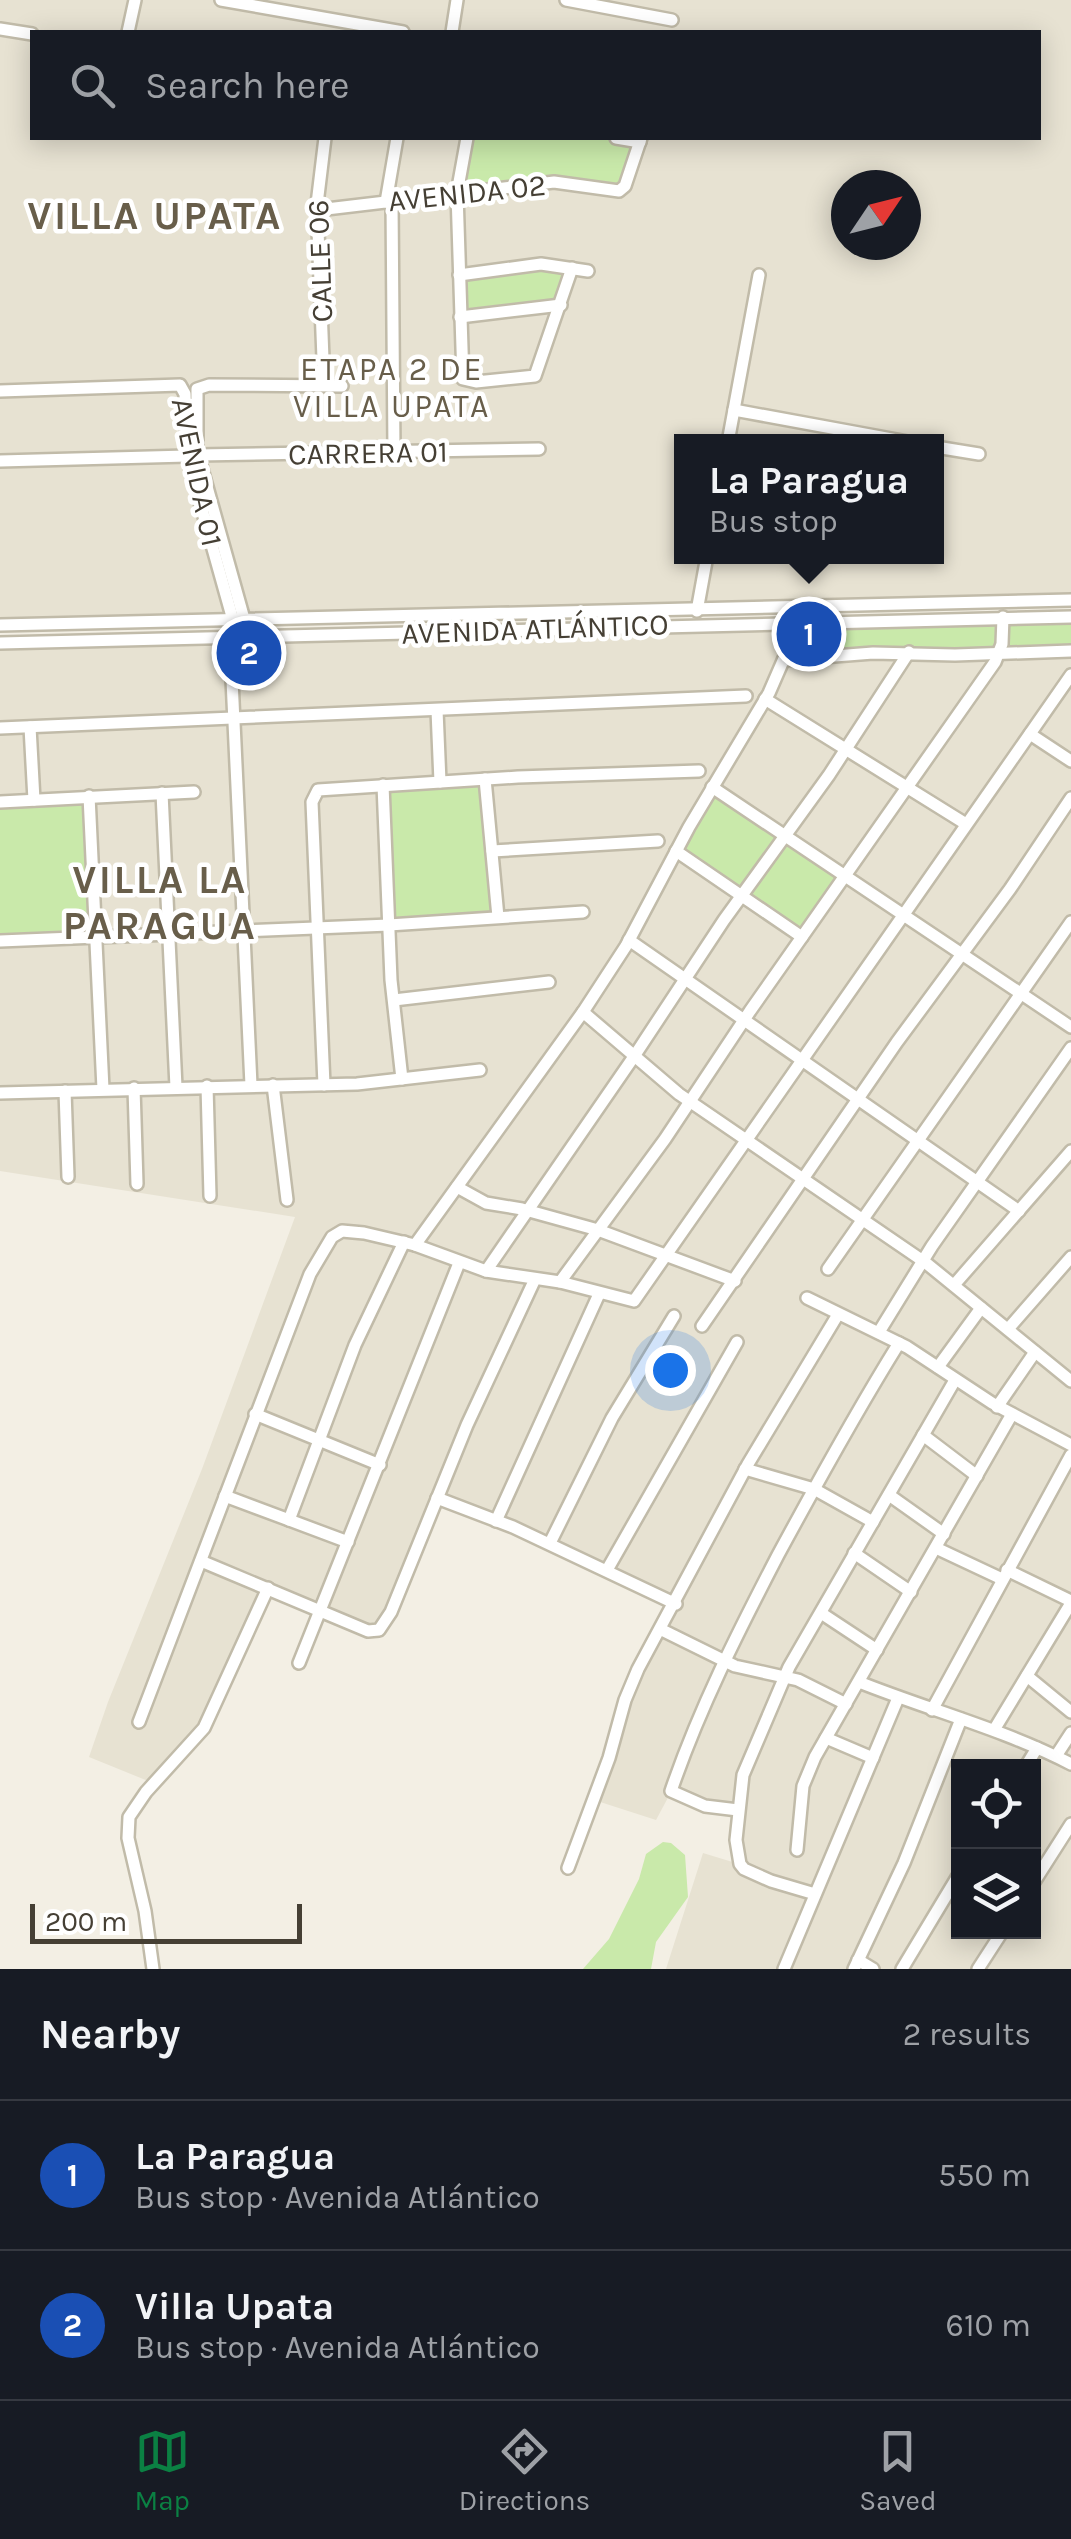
<!DOCTYPE html>
<meta charset="utf-8">
<style>
:root{--surface:#171b24;--page:#20242c;--text:#f1f3f6;--muted:#9ea1a6;--line:#363941;--accent:#0b8043}
body{margin:0;font-family:Karla,sans-serif;background:var(--page);color:var(--text)}
.controls{position:absolute;right:30px;bottom:30px;display:grid;overflow:hidden;border-radius:0px;box-shadow:0 5px 25px #0003}
.controls button{width:90px;height:90px;display:grid;place-items:center;padding:0;border:0;border-bottom:2px solid var(--line);background:var(--surface);color:var(--text);font:50px sans-serif}
.compass{position:absolute;left:831px;top:170px;width:90px;height:90px;border-radius:50%;background:var(--surface);box-shadow:0 5px 25px #0003;rotate:55deg}
.scale{position:absolute;left:30px;bottom:25px;width:272px;box-sizing:border-box;padding-left:10px;border:5px solid #453f34;border-top:0;font-size:28px;line-height:35px;white-space:nowrap;color:#453f34;-webkit-text-stroke:8px #fff;paint-order:stroke}
.you{position:absolute;left:670px;top:1370px;width:35px;height:35px;margin:-25px;border:8px solid #fff;border-radius:50%;background:#1a73e8;box-shadow:0 0 0 15px #1a73e833}
.badge{display:grid;place-items:center;width:65px;height:65px;border-radius:50%;background:var(--accent);color:#fff;font-size:32px;font-weight:700}
.pin{position:absolute;translate:-50% -50%;border:5px solid #fff;box-shadow:0 2px 10px #0006}
.popup{position:absolute;left:674px;top:434px;width:270px;height:130px;box-sizing:border-box;display:grid;place-content:center;border-radius:0px;background:var(--surface);filter:drop-shadow(0 2px 8px #0005);font-size:32px;white-space:nowrap;color:var(--muted)}
.popup b{font-size:38px;color:var(--text)}
.popup::after{content:'';position:absolute;left:50%;top:100%;margin-left:-20px;border:20px solid transparent;border-top-color:var(--surface)}
.list{margin:0;padding:0;list-style:none}
h2{display:flex;justify-content:space-between;align-items:center;height:130px;margin:0;padding:0 40px;font-size:42px}
h2 small{font-size:32px;font-weight:400;color:var(--muted)}
.list li{display:grid;grid-template-columns:65px 1fr auto;gap:30px;align-items:center;box-sizing:border-box;height:150px;padding:0 40px;border-top:2px solid var(--line)}
.list b{display:block;font-size:38px;white-space:nowrap}
.list p{margin:0;font-size:32px;white-space:nowrap;color:var(--muted)}
.list em{font-size:32px;font-style:normal;color:var(--muted)}
.icon{flex:none;width:55px;height:55px;fill:none;stroke:currentColor;stroke-width:2;stroke-linecap:round;stroke-linejoin:round}
.map{position:relative;flex:none;width:1071px;height:1969px;overflow:hidden}
.search{position:absolute;background:var(--surface);box-shadow:0 5px 25px #0003;left:30px;right:30px;top:30px;height:110px;display:flex;align-items:center;gap:25px;box-sizing:border-box;padding:0 35px;border-radius:0px;color:var(--muted);font-size:38px}
.sheet{height:430px;background:var(--surface)}
nav{display:flex;justify-content:space-around;align-items:center;box-sizing:border-box;height:140px;border-top:2px solid var(--line);background:var(--surface);font-size:28px;color:var(--muted)}
nav a{display:grid;justify-items:center;gap:5px}
nav .on{color:var(--accent)}
.map>svg:first-child{display:block}
.residential{fill:#e7e2d2;fill-rule:evenodd}
.green{fill:#c9e9aa}
.lines{fill:none;stroke-linecap:round;stroke-linejoin:round}
.minor-casing{stroke:#c1bba9;stroke-width:16}
.minor{stroke:#fff;stroke-width:11}
.labels{text-anchor:middle;dominant-baseline:central;stroke-width:9;stroke-linejoin:round;paint-order:stroke}
.street-label{font-size:30px;fill:#453f34;stroke:#fff}
.neighbourhood-label{font-size:32px;letter-spacing:2.5px;fill:#685e4a;stroke:#fff}
.district-label{font-size:40px;font-weight:bold;letter-spacing:2.5px;fill:#685e4a;stroke:#fff}
</style>
<div class="map">
<svg width="1071" height="1969" viewBox="0 0 1071 1969">
<rect width="100%" height="100%" fill="#f3efe4"/>
<!-- residential -->
<g class="residential">
<path d="M 0,0 L 1071,0 L 1071,600 L 0,625 ZM 32,32 L 1038,32 L 1038,138 L 32,138 ZM 846,185 L 906,185 L 906,245 L 846,245 ZM 682,442 L 936,442 L 936,556 L 682,556 Z"/>
<path d="M 1071,617 L 1071,1969 L 666,1969 L 703,1853 L 739,1864 L 738,1811 L 671,1792 L 656,1820 L 594,1800 L 625,1700 L 675,1604 L 437,1498 L 379,1630 L 269,1588 L 213,1713 L 153,1783 L 89,1757 L 108,1702 L 202,1469 L 295,1217 L 0,1171 L 0,643 ZM 958,1766 L 1034,1766 L 1034,1932 L 958,1932 Z"/>
</g>
<!-- green -->
<g class="green">
<path d="M 467,138 L 616,138 L 640,142 L 625,186 L 577,184 L 457,193 Z"/>
<path d="M 527,265 L 572,268 L 561,305 L 460,317 L 459,275 Z"/>
<path d="M 1071,617 L 1071,651 L 784,660 L 791,622 Z"/>
<path d="M 485,779 L 498,917 L 389,925 L 383,785 Z"/>
<path d="M 712,787 L 845,876 L 802,937 L 676,851 Z"/>
<path d="M 89,796 L 97,937 L 0,941 L 0,802 Z"/>
<path d="M 663,1842 L 671,1843 L 685,1855 L 688,1897 L 656,1942 L 651,1969 L 583,1969 L 609,1939 L 639,1879 L 646,1854 Z"/>
</g>
<g class="lines">
<defs>
<g id="minor">
<path d="M 221,0 L 403,32"/>
<path d="M 566,0 L 672,20"/>
<path d="M 0,29 L 32,34"/>
<path d="M 128,32 L 135,0"/>
<path d="M 452,32 L 457,0"/>
<path d="M 467,138 L 457,193 L 463,379 L 476,382 L 535,376 L 572,268"/>
<path d="M 616,138 L 640,142"/>
<path d="M 392,201 L 394,453"/>
<path d="M 386,202 L 397,138"/>
<path d="M 318,210 L 554,182 L 619,191 L 625,186 L 641,138"/>
<path d="M 459,275 L 541,264 L 588,271"/>
<path d="M 460,317 L 561,305"/>
<path d="M 324,385 L 317,204 L 325,138"/>
<path d="M 0,391 L 180,385 L 185,394 L 187,456 L 233,620"/>
<path d="M 734,410 L 908,442"/>
<path d="M 728,442 L 759,275"/>
<path d="M 936,447 L 979,454"/>
<path d="M 198,455 L 539,449"/>
<path d="M 0,461 L 187,456"/>
<path d="M 697,611 L 707,556"/>
<path d="M 244,619 L 197,451 L 197,389 L 209,385 L 342,386"/>
<path d="M 0,625 L 1071,600"/>
<path d="M 230,637 L 251,1085"/>
<path d="M 0,643 L 1071,617"/>
<path d="M 784,660 L 873,653 L 955,655 L 1071,651"/>
<path d="M 765,699 L 966,824"/>
<path d="M 437,710 L 440,782"/>
<path d="M 30,727 L 34,800"/>
<path d="M 0,728 L 746,696"/>
<path d="M 1030,734 L 1071,761"/>
<path d="M 485,779 L 498,917"/>
<path d="M 383,785 L 391,980 L 402,1079"/>
<path d="M 712,787 L 1071,1027"/>
<path d="M 162,793 L 176,1087"/>
<path d="M 89,796 L 103,1089"/>
<path d="M 0,802 L 194,792"/>
<path d="M 492,851 L 658,841"/>
<path d="M 676,851 L 802,937"/>
<path d="M 629,940 L 1019,1211"/>
<path d="M 0,941 L 389,925 L 583,912"/>
<path d="M 394,1000 L 549,982"/>
<path d="M 583,1012 L 679,1094 L 926,1263 L 1071,1381"/>
<path d="M 273,1085 L 287,1200"/>
<path d="M 324,1085 L 312,802 L 318,790 L 518,777 L 699,771"/>
<path d="M 207,1086 L 210,1196"/>
<path d="M 134,1088 L 137,1184"/>
<path d="M 65,1091 L 68,1177"/>
<path d="M 0,1093 L 357,1084 L 480,1070"/>
<path d="M 457,1187 L 486,1203 L 522,1209 L 598,1230 L 735,1281"/>
<path d="M 415,1245 L 583,1012 L 626,946 L 689,827 L 769,693 L 789,647 L 791,622"/>
<path d="M 828,1269 L 1071,922"/>
<path d="M 486,1271 L 635,1055 L 724,920 L 829,775 L 909,652"/>
<path d="M 560,1282 L 665,1139 L 750,1011 L 995,662 L 1002,644 L 1003,617"/>
<path d="M 954,1285 L 1071,1151"/>
<path d="M 807,1298 L 907,1347 L 992,1403 L 1071,1445"/>
<path d="M 702,1326 L 897,1042 L 1010,889 L 1071,798"/>
<path d="M 1008,1329 L 1071,1257"/>
<path d="M 879,1332 L 932,1246 L 1071,1048"/>
<path d="M 938,1367 L 981,1308"/>
<path d="M 997,1407 L 1035,1352"/>
<path d="M 255,1414 L 380,1465"/>
<path d="M 923,1435 L 977,1476"/>
<path d="M 745,1469 L 814,1489 L 873,1522"/>
<path d="M 889,1495 L 944,1534"/>
<path d="M 225,1496 L 348,1542"/>
<path d="M 437,1498 L 513,1527 L 676,1604"/>
<path d="M 289,1520 L 355,1345 L 404,1242"/>
<path d="M 496,1521 L 599,1294"/>
<path d="M 550,1543 L 612,1418 L 674,1316"/>
<path d="M 936,1548 L 1002,1579"/>
<path d="M 854,1553 L 911,1592"/>
<path d="M 201,1561 L 368,1631 L 379,1630 L 391,1612 L 467,1425 L 535,1279"/>
<path d="M 607,1570 L 737,1342"/>
<path d="M 1007,1570 L 1071,1601"/>
<path d="M 821,1613 L 877,1650"/>
<path d="M 662,1630 L 735,1666 L 798,1680 L 846,1704"/>
<path d="M 299,1663 L 459,1263"/>
<path d="M 1027,1676 L 1071,1712"/>
<path d="M 859,1682 C 929,1710 1003,1729 1071,1764"/>
<path d="M 932,1710 L 1071,1455"/>
<path d="M 139,1722 L 310,1274 L 332,1237 L 342,1231 L 364,1233 L 415,1245 L 486,1271 L 560,1282 L 634,1301 L 1071,675"/>
<path d="M 994,1730 L 1071,1603"/>
<path d="M 826,1738 L 873,1758"/>
<path d="M 1056,1756 L 1071,1733"/>
<path d="M 1026,1766 L 1037,1748"/>
<path d="M 738,1810 L 705,1806 L 671,1791 C 699,1709 738,1632 778,1555 C 817,1483 856,1412 899,1343"/>
<path d="M 797,1850 L 803,1786 L 815,1757 L 1012,1414"/>
<path d="M 568,1868 L 609,1758 L 625,1700 L 638,1669 L 748,1464 L 837,1316"/>
<path d="M 1034,1882 L 1071,1824"/>
<path d="M 815,1894 L 771,1881 L 744,1869 L 740,1864 L 736,1840 L 743,1775 L 789,1667 L 955,1380"/>
<path d="M 858,1960 L 873,1969"/>
<path d="M 153,1969 L 145,1911 L 128,1838 L 129,1817 L 146,1792 L 204,1728 L 268,1588"/>
<path d="M 784,1969 L 898,1698"/>
<path d="M 854,1969 L 904,1863 L 961,1719"/>
<path d="M 902,1969 L 958,1876"/>
<path d="M 978,1969 L 1002,1932"/>
</g>
</defs>
<!-- minor casing -->
<use href="#minor" class="minor-casing"/>
<!-- minor -->
<use href="#minor" class="minor"/>
</g>
<g class="labels">
<!-- street labels -->
<g class="street-label">
<text transform="translate(467 193) rotate(-6)">AVENIDA 02</text>
<text transform="translate(320 261) rotate(-92)">CALLE 06</text>
<text transform="translate(368 453) rotate(-1)">CARRERA 01</text>
<text transform="translate(197 472) rotate(78)">AVENIDA 01</text>
<text transform="translate(535 629) rotate(-2)">AVENIDA ATLÁNTICO</text>
</g>
<!-- neighbourhood labels -->
<g class="neighbourhood-label">
<text x="392" y="369">ETAPA 2 DE<tspan x="392" dy="37">VILLA UPATA</tspan></text>
</g>
<!-- district labels -->
<g class="district-label">
<text x="155" y="215">VILLA UPATA</text>
<text x="160" y="879">VILLA LA<tspan x="160" dy="46">PARAGUA</tspan></text>
</g>
</g>
</svg>
<div class="controls">
<button><svg class="icon" aria-label="locate" viewBox="0 0 24 24"><circle cx="12" cy="12" r="6"/><path d="M12 2v4M12 18v4M2 12h4M18 12h4"/></svg></button>
<button><svg class="icon" aria-label="layers" viewBox="0 0 24 24"><path d="M12 4l9 5-9 5-9-5zM3 14l9 5 9-5"/></svg></button>
</div>
<svg class="compass" viewBox="-18 -18 36 36"><path d="M0-13l5 13h-10z" fill="#e53935"/><path d="M0 13l5-13h-10z" fill="#9ea1a6"/></svg>
<div class="scale">200 m</div>
<div class="you"></div>
<div class="pin badge" style="left:809px;top:634px;background:#1a4fb4">1</div>
<div class="popup"><b>La Paragua</b>Bus stop</div>
<div class="pin badge" style="left:249px;top:653px;background:#1a4fb4">2</div>
<div class="search"><svg class="icon" aria-label="search" viewBox="0 0 24 24"><circle cx="10" cy="10" r="6"/><path d="M15 15l6 6"/></svg>Search here</div>
</div>
<section class="sheet">
<h2>Nearby<small>2 results</small></h2>
<ul class="list">
<li><span class="badge" style="background:#1a4fb4">1</span><div><b>La Paragua</b><p>Bus stop · Avenida Atlántico</p></div><em>550 m</em></li>
<li><span class="badge" style="background:#1a4fb4">2</span><div><b>Villa Upata</b><p>Bus stop · Avenida Atlántico</p></div><em>610 m</em></li>
</ul>
</section>
<nav>
<a class="on"><svg class="icon" aria-label="map" viewBox="0 0 24 24"><path d="M3 6l6-2 6 2 6-2v14l-6 2-6-2-6 2zM9 4v14M15 6v14"/></svg>Map</a>
<a><svg class="icon" aria-label="directions" viewBox="0 0 24 24"><path d="M12 3l9 9-9 9-9-9zM9 14v-3h6M13 9l2 2-2 2"/></svg>Directions</a>
<a><svg class="icon" aria-label="saved" viewBox="0 0 24 24"><path d="M7 4h10v16l-5-4-5 4z"/></svg>Saved</a>
</nav>
